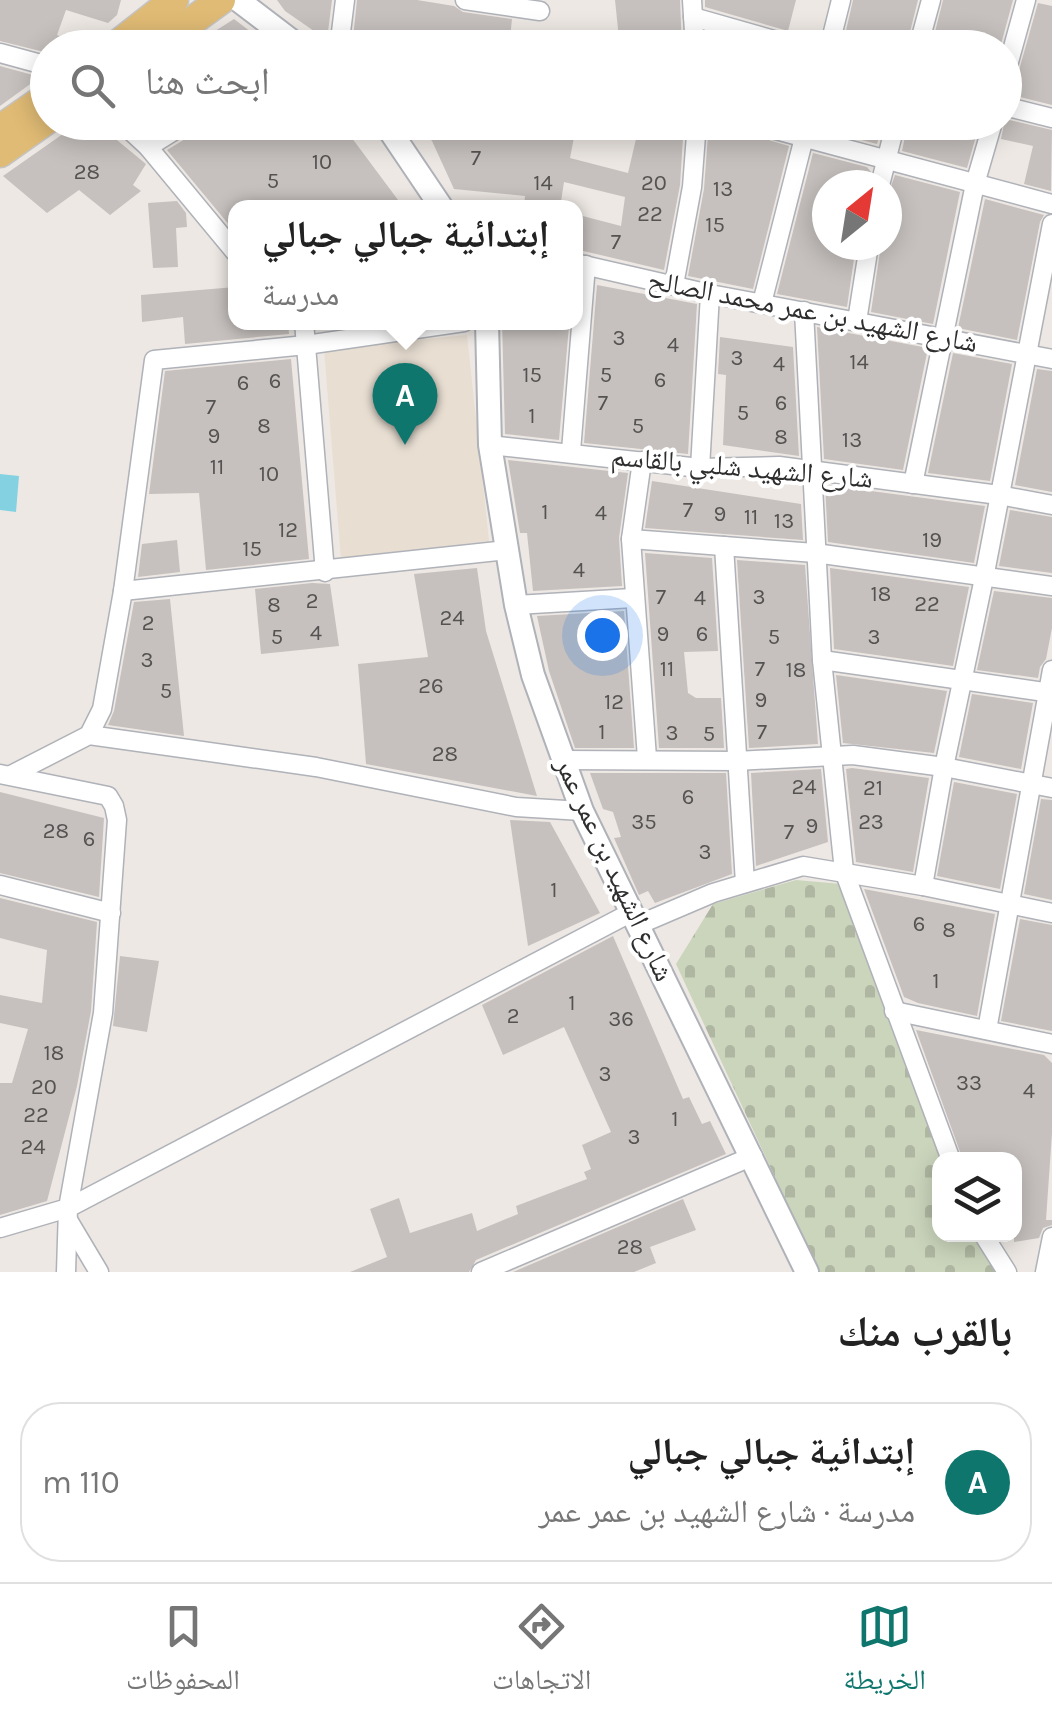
<!DOCTYPE html>
<html lang="ar">
<meta charset="utf-8">
<style>
:root{--surface:#fff;--page:#f6f6f6;--text:#222;--muted:#767676;--line:#e0e0e0;--accent:#0f766e}
body{margin:0;font-family:Karla,"Noto Naskh Arabic",sans-serif;background:var(--page);color:var(--text);direction:rtl}
.controls{position:absolute;right:30px;bottom:30px;display:grid;overflow:hidden;border-radius:20px;box-shadow:0 5px 25px #0003}
.controls button{width:90px;height:90px;display:grid;place-items:center;padding:0;border:0;border-bottom:2px solid var(--line);background:var(--surface);color:var(--text);font:50px sans-serif}
.compass{position:absolute;left:812px;top:170px;width:90px;height:90px;border-radius:50%;background:var(--surface);box-shadow:0 5px 25px #0003;rotate:30deg}
.you{position:absolute;left:602px;top:635px;width:35px;height:35px;margin:-25px;border:8px solid #fff;border-radius:50%;background:#1a73e8;box-shadow:0 0 0 15px #1a73e833}
.badge{display:grid;place-items:center;width:65px;height:65px;border-radius:50%;background:var(--accent);color:#fff;font-size:32px;font-weight:700}
.pin{position:absolute;translate:-50% -82px;filter:drop-shadow(0 2px 5px #0008)}
.pin::after{content:'';position:absolute;top:52px;width:35px;height:30px;background:inherit;clip-path:polygon(0 0,100% 0,50% 100%)}
.popup{position:absolute;left:228px;top:200px;width:355px;height:130px;box-sizing:border-box;display:grid;place-content:center;border-radius:20px;background:var(--surface);filter:drop-shadow(0 2px 8px #0005);font-size:32px;white-space:nowrap;color:var(--muted)}
.popup b{font-size:38px;color:var(--text)}
.popup::after{content:'';position:absolute;left:50%;top:100%;margin-left:-20px;border:20px solid transparent;border-top-color:var(--surface)}
.list{margin:0;padding:0;list-style:none}
h2{display:flex;justify-content:space-between;align-items:center;height:130px;margin:0;padding:0 40px;font-size:42px}
h2 small{font-size:32px;font-weight:400;color:var(--muted)}
.list li{display:grid;grid-template-columns:65px 1fr auto;gap:30px;align-items:center;box-sizing:border-box;height:160px;margin:0 20px 20px;padding:0 20px;border:2px solid var(--line);border-radius:40px}
.list b{display:block;font-size:38px;white-space:nowrap}
.list p{margin:0;font-size:32px;white-space:nowrap;color:var(--muted)}
.list em{font-size:32px;font-style:normal;color:var(--muted)}
.icon{flex:none;width:55px;height:55px;fill:none;stroke:currentColor;stroke-width:2;stroke-linecap:round;stroke-linejoin:round}
.map{position:relative;flex:none;width:1052px;height:1272px;overflow:hidden;direction:ltr}
.search{position:absolute;background:var(--surface);box-shadow:0 5px 25px #0003;left:30px;right:30px;top:30px;height:110px;display:flex;align-items:center;gap:25px;box-sizing:border-box;padding:0 35px;border-radius:55px;color:var(--muted);font-size:38px}
.sheet{height:310px;background:var(--surface)}
nav{display:flex;justify-content:space-around;align-items:center;box-sizing:border-box;height:140px;border-top:2px solid var(--line);background:var(--surface);font-size:28px;color:var(--muted)}
nav a{display:grid;justify-items:center;gap:5px}
nav .on{color:var(--accent)}
.map>svg:first-child{display:block}
.education{fill:#e8ded2}
.cemetery{fill:url(#cemetery-stones)}
.water{fill:#84d2e1}
.building{fill:#c6c1be}
.lines{fill:none;stroke-linecap:round;stroke-linejoin:round}
.minor-casing{stroke:#afb2b8;stroke-width:21}
.tertiary-casing{stroke:#afb2b8;stroke-width:26}
.primary-casing{stroke:#c4c4c4;stroke-width:31}
.minor{stroke:#fff;stroke-width:18}
.tertiary{stroke:#fff;stroke-width:22}
.primary{stroke:#e0bb75;stroke-width:28}
.labels{text-anchor:middle;dominant-baseline:central;stroke-width:8;stroke-linejoin:round;paint-order:stroke}
.number-label{font-size:22px;fill:#545352}
.street-label{font-size:28px;fill:#2e2e2e;stroke:#fff}
</style>
<div class="map">
<svg width="1052" height="1272" viewBox="0 0 1052 1272">
<defs>
<pattern id="cemetery-stones" width="16" height="16" patternUnits="userSpaceOnUse" patternTransform="scale(2.5)"><rect width="16" height="16" fill="#cbd5bc"/><path d="M2 7V4a2 2 0 0 1 4 0v3zM10 15v-3a2 2 0 0 1 4 0v3z" fill="#afb7a2"/></pattern>
</defs>
<rect width="100%" height="100%" fill="#ede8e3"/>
<!-- education -->
<path class="education" d="M 467,335 L 489,541 L 341,559 L 324,349 Z"/>
<!-- cemetery -->
<path class="cemetery" d="M 796,880 L 842,884 L 946,1159 L 940,1160 L 940,1234 L 978,1235 L 1000,1272 L 819,1272 L 676,964 L 713,904 Z"/>
<!-- water -->
<path class="water" d="M 0,474 L 19,476 L 16,512 L 0,510 Z"/>
<!-- building -->
<g class="building">
<path d="M 0,0 L 121,0 L 117,15 L 108,23 L 66,10 L 57,35 L 88,48 L 48,48 L 48,53 L 0,41 Z"/>
<path d="M 277,0 L 332,0 L 327,40 L 285,11 Z"/>
<path d="M 357,0 L 417,0 L 454,6 L 463,12 L 512,19 L 509,48 L 352,48 Z"/>
<path d="M 615,0 L 680,0 L 682,48 L 620,48 Z"/>
<path d="M 705,0 L 796,0 L 788,31 L 705,7 Z"/>
<path d="M 853,0 L 918,0 L 906,48 L 842,48 Z"/>
<path d="M 943,0 L 1013,0 L 1000,48 L 931,48 Z"/>
<path d="M 1038,3 L 1052,6 L 1052,105 L 1012,95 Z"/>
<path d="M 234,19 L 272,48 L 185,48 L 209,30 L 212,33 Z"/>
<path d="M 707,34 L 755,48 L 707,48 Z"/>
<path d="M 0,66 L 40,77 L 0,106 Z"/>
<path d="M 1005,119 L 1052,130 L 1051,191 L 1024,184 L 1033,146 L 1001,139 Z"/>
<path d="M 80,122 L 95,122 L 146,164 L 133,185 L 141,191 L 110,215 L 79,190 L 47,213 L 3,176 Z"/>
<path d="M 201,122 L 340,122 L 404,208 L 235,208 L 235,232 L 167,150 L 195,133 Z"/>
<path d="M 414,122 L 577,122 L 570,158 L 628,173 L 640,122 L 684,122 L 680,185 L 664,270 L 575,249 L 575,214 L 621,226 L 625,197 L 564,182 L 560,208 L 524,208 L 525,196 L 454,189 L 432,141 Z"/>
<path d="M 709,122 L 789,146 L 753,289 L 688,276 L 704,189 Z"/>
<path d="M 820,122 L 883,122 L 877,144 L 819,129 Z"/>
<path d="M 908,122 L 980,122 L 967,168 L 902,151 Z"/>
<path d="M 813,153 L 867,167 L 871,172 L 868,185 L 827,185 L 827,245 L 856,245 L 847,307 L 777,294 Z"/>
<path d="M 895,175 L 960,192 L 933,324 L 871,312 L 881,245 L 887,245 L 887,198 Z"/>
<path d="M 985,199 L 1044,215 L 1040,222 L 1017,340 L 958,328 Z"/>
<path d="M 177,201 L 186,213 L 187,227 L 176,228 L 178,267 L 153,268 L 148,203 Z"/>
<path d="M 597,285 L 697,304 L 688,454 L 584,443 Z"/>
<path d="M 235,287 L 235,322 L 288,322 L 289,334 L 185,344 L 183,317 L 142,322 L 141,295 Z"/>
<path d="M 502,322 L 569,326 L 559,440 L 505,434 Z"/>
<path d="M 817,327 L 928,348 L 903,470 L 824,459 Z"/>
<path d="M 720,337 L 793,347 L 799,456 L 723,445 L 726,375 L 718,374 Z"/>
<path d="M 953,353 L 1012,364 L 990,481 L 928,473 Z"/>
<path d="M 291,359 L 309,559 L 206,570 L 199,493 L 149,494 L 165,371 Z"/>
<path d="M 1037,369 L 1052,371 L 1052,492 L 1015,485 Z"/>
<path d="M 508,460 L 628,473 L 619,538 L 622,586 L 533,591 L 527,533 L 520,533 Z"/>
<path d="M 652,481 L 801,504 L 803,540 L 645,528 Z"/>
<path d="M 825,485 L 985,506 L 974,563 L 828,542 Z"/>
<path d="M 1010,510 L 1052,517 L 1052,573 L 999,566 Z"/>
<path d="M 177,540 L 180,572 L 138,577 L 142,544 Z"/>
<path d="M 645,553 L 712,558 L 718,651 L 684,652 L 688,693 L 696,698 L 721,698 L 724,748 L 659,748 Z"/>
<path d="M 737,560 L 805,565 L 818,744 L 749,748 Z"/>
<path d="M 477,568 L 486,631 L 537,796 L 366,764 L 358,664 L 428,657 L 414,574 Z"/>
<path d="M 830,568 L 969,587 L 953,666 L 834,649 Z"/>
<path d="M 312,583 L 330,584 L 339,646 L 261,654 L 255,589 Z"/>
<path d="M 994,591 L 1052,598 L 1052,628 L 1046,659 L 1040,667 L 1038,678 L 977,670 Z"/>
<path d="M 170,599 L 184,736 L 108,725 L 114,711 L 134,602 Z"/>
<path d="M 624,611 L 634,748 L 575,748 L 549,671 L 537,616 Z"/>
<path d="M 836,675 L 947,691 L 934,753 L 843,743 Z"/>
<path d="M 972,694 L 1033,703 L 1021,769 L 959,757 Z"/>
<path d="M 852,768 L 929,778 L 913,872 L 856,862 L 846,769 Z"/>
<path d="M 821,769 L 828,842 L 756,866 L 751,773 Z"/>
<path d="M 590,773 L 726,773 L 732,874 L 655,903 L 648,891 L 639,895 L 614,838 L 621,837 L 613,812 L 603,809 Z"/>
<path d="M 954,782 L 1017,794 L 1000,889 L 937,876 Z"/>
<path d="M 0,792 L 104,818 L 99,897 L 0,873 Z"/>
<path d="M 1041,799 L 1052,800 L 1052,900 L 1024,894 Z"/>
<path d="M 510,820 L 550,822 L 600,913 L 528,946 Z"/>
<path d="M 864,889 L 995,914 L 977,1016 L 918,1003 L 904,997 Z"/>
<path d="M 0,898 L 97,922 L 91,1011 L 77,1086 L 47,1201 L 0,1215 L 0,1083 L 12,1083 L 28,1029 L 0,1023 L 0,995 L 42,1003 L 47,950 L 0,938 Z"/>
<path d="M 1020,919 L 1052,925 L 1052,1031 L 1001,1021 Z"/>
<path d="M 613,936 L 683,1099 L 689,1097 L 702,1124 L 710,1121 L 726,1154 L 476,1260 L 469,1272 L 350,1272 L 387,1257 L 370,1209 L 399,1198 L 410,1233 L 472,1213 L 477,1231 L 518,1214 L 516,1206 L 587,1179 L 584,1172 L 591,1169 L 582,1145 L 611,1132 L 564,1027 L 503,1055 L 482,1005 Z"/>
<path d="M 120,956 L 159,961 L 147,1032 L 113,1026 Z"/>
<path d="M 916,1030 L 1044,1055 L 1052,1063 L 1052,1133 L 1046,1220 L 1052,1220 L 1052,1225 L 1043,1228 L 1039,1238 L 1014,1242 L 1014,1160 L 963,1160 Z"/>
<path d="M 683,1199 L 696,1230 L 650,1247 L 656,1263 L 634,1272 L 513,1272 Z"/>
</g>
<g class="lines">
<defs>
<g id="minor">
<path d="M 465,0 L 540,11"/>
<path d="M 692,0 L 695,48"/>
<path d="M 693,17 L 802,48"/>
<path d="M 339,48 L 345,0"/>
<path d="M 829,48 L 841,0"/>
<path d="M 918,48 L 931,0"/>
<path d="M 0,53 L 48,66"/>
<path d="M 1004,80 L 1026,0"/>
<path d="M 1004,106 L 1052,118"/>
<path d="M 121,122 L 148,147 L 188,122"/>
<path d="M 746,122 L 1052,204"/>
<path d="M 148,147 L 235,252"/>
<path d="M 880,185 L 896,122"/>
<path d="M 575,263 L 710,294 L 1052,359"/>
<path d="M 674,285 L 692,187 L 697,122"/>
<path d="M 762,303 L 808,122"/>
<path d="M 804,311 L 822,660 L 844,871 L 951,1160"/>
<path d="M 857,321 L 869,245"/>
<path d="M 304,322 L 325,572"/>
<path d="M 490,445 L 700,468 L 779,466 L 999,495 L 1052,505"/>
<path d="M 571,451 L 586,265"/>
<path d="M 642,461 L 631,539 L 647,758"/>
<path d="M 700,468 L 710,294"/>
<path d="M 913,484 L 975,184 L 993,122"/>
<path d="M 631,539 L 815,553 L 1052,586"/>
<path d="M 724,546 L 745,883"/>
<path d="M 123,591 L 507,550"/>
<path d="M 516,605 L 633,598"/>
<path d="M 822,660 L 1052,693"/>
<path d="M 89,735 L 102,709 L 123,591 L 154,360 L 306,345 L 464,322"/>
<path d="M 563,760 L 736,761 L 853,755 L 944,767 L 1052,788"/>
<path d="M 0,774 L 108,796 L 114,806 L 117,820 L 103,1013 L 68,1208 L 0,1228"/>
<path d="M 11,775 L 89,735 L 316,767 L 516,807 L 582,811"/>
<path d="M 0,885 L 111,913"/>
<path d="M 923,886 L 944,767 L 984,578 L 1052,224"/>
<path d="M 638,925 L 713,893 L 803,866 L 923,886 L 1052,913"/>
<path d="M 894,1011 L 1052,1044"/>
<path d="M 987,1030 L 1052,670"/>
<path d="M 68,1220 L 99,1272"/>
<path d="M 983,1234 L 1007,1272"/>
<path d="M 66,1272 L 68,1208 L 632,912"/>
<path d="M 481,1272 L 753,1156"/>
<path d="M 1045,1272 L 1052,1237"/>
</g>
<g id="tertiary">
<path d="M 238,0 L 301,48"/>
<path d="M 384,122 L 442,208"/>
<path d="M 487,322 L 490,445 L 516,605 L 533,675 L 582,811 L 807,1272"/>
</g>
<g id="primary">
<path d="M 113,48 L 174,0"/>
<path d="M 155,48 L 221,0"/>
<path d="M 0,129 L 48,96"/>
<path d="M 0,153 L 48,119"/>
</g>
</defs>
<!-- minor casing -->
<use href="#minor" class="minor-casing"/>
<!-- tertiary casing -->
<use href="#tertiary" class="tertiary-casing"/>
<!-- primary casing -->
<use href="#primary" class="primary-casing"/>
<!-- minor -->
<use href="#minor" class="minor"/>
<!-- tertiary -->
<use href="#tertiary" class="tertiary"/>
<!-- primary -->
<use href="#primary" class="primary"/>
</g>
<g class="labels">
<!-- number labels -->
<g class="number-label">
<text x="476" y="158">7</text>
<text x="322" y="162">10</text>
<text x="87" y="172">28</text>
<text x="273" y="181">5</text>
<text x="543" y="183">14</text>
<text x="654" y="183">20</text>
<text x="723" y="189">13</text>
<text x="650" y="214">22</text>
<text x="715" y="225">15</text>
<text x="616" y="242">7</text>
<text x="619" y="338">3</text>
<text x="673" y="345">4</text>
<text x="737" y="358">3</text>
<text x="859" y="362">14</text>
<text x="779" y="364">4</text>
<text x="532" y="375">15</text>
<text x="606" y="375">5</text>
<text x="660" y="380">6</text>
<text x="275" y="381">6</text>
<text x="243" y="383">6</text>
<text x="603" y="403">7</text>
<text x="781" y="403">6</text>
<text x="211" y="407">7</text>
<text x="743" y="413">5</text>
<text x="532" y="416">1</text>
<text x="264" y="426">8</text>
<text x="638" y="426">5</text>
<text x="214" y="436">9</text>
<text x="781" y="437">8</text>
<text x="852" y="440">13</text>
<text x="217" y="467">11</text>
<text x="269" y="474">10</text>
<text x="688" y="510">7</text>
<text x="545" y="512">1</text>
<text x="601" y="513">4</text>
<text x="720" y="514">9</text>
<text x="751" y="517">11</text>
<text x="784" y="521">13</text>
<text x="288" y="530">12</text>
<text x="932" y="540">19</text>
<text x="252" y="549">15</text>
<text x="579" y="570">4</text>
<text x="881" y="594">18</text>
<text x="661" y="597">7</text>
<text x="759" y="597">3</text>
<text x="700" y="598">4</text>
<text x="312" y="601">2</text>
<text x="927" y="604">22</text>
<text x="274" y="605">8</text>
<text x="452" y="618">24</text>
<text x="148" y="623">2</text>
<text x="316" y="633">4</text>
<text x="663" y="634">9</text>
<text x="702" y="634">6</text>
<text x="277" y="637">5</text>
<text x="774" y="637">5</text>
<text x="874" y="637">3</text>
<text x="147" y="660">3</text>
<text x="667" y="669">11</text>
<text x="760" y="669">7</text>
<text x="796" y="670">18</text>
<text x="431" y="686">26</text>
<text x="166" y="691">5</text>
<text x="761" y="700">9</text>
<text x="614" y="702">12</text>
<text x="602" y="732">1</text>
<text x="762" y="732">7</text>
<text x="672" y="733">3</text>
<text x="709" y="734">5</text>
<text x="445" y="754">28</text>
<text x="804" y="787">24</text>
<text x="873" y="788">21</text>
<text x="688" y="797">6</text>
<text x="644" y="822">35</text>
<text x="871" y="822">23</text>
<text x="812" y="826">9</text>
<text x="56" y="831">28</text>
<text x="789" y="832">7</text>
<text x="89" y="839">6</text>
<text x="705" y="852">3</text>
<text x="554" y="890">1</text>
<text x="919" y="924">6</text>
<text x="949" y="930">8</text>
<text x="936" y="981">1</text>
<text x="572" y="1003">1</text>
<text x="513" y="1016">2</text>
<text x="621" y="1019">36</text>
<text x="54" y="1053">18</text>
<text x="605" y="1074">3</text>
<text x="969" y="1083">33</text>
<text x="44" y="1087">20</text>
<text x="1029" y="1091">4</text>
<text x="36" y="1115">22</text>
<text x="675" y="1119">1</text>
<text x="634" y="1137">3</text>
<text x="33" y="1147">24</text>
<text x="630" y="1247">28</text>
</g>
<!-- street labels -->
<g class="street-label">
<text transform="translate(813 311) rotate(11)">شارع الشهيد بن عمر محمد الصالح</text>
<text transform="translate(742 467) rotate(5)">شارع الشهيد شلبي بالقاسم</text>
<text transform="translate(615 869) rotate(65)">شارع الشهيد بن عمر عمر</text>
</g>
</g>
</svg>
<div class="controls">
<button><svg class="icon" aria-label="layers" viewBox="0 0 24 24"><path d="M12 4l9 5-9 5-9-5zM3 14l9 5 9-5"/></svg></button>
</div>
<svg class="compass" viewBox="-18 -18 36 36"><path d="M0-13l5 13h-10z" fill="#e53935"/><path d="M0 13l5-13h-10z" fill="#767676"/></svg>
<div class="you"></div>
<div class="pin badge" style="left:405px;top:445px">A</div>
<div class="popup"><b>إبتدائية جبالي جبالي</b>مدرسة</div>
<div class="search"><svg class="icon" aria-label="search" viewBox="0 0 24 24"><circle cx="10" cy="10" r="6"/><path d="M15 15l6 6"/></svg>ابحث هنا</div>
</div>
<section class="sheet">
<h2>بالقرب منك<small></small></h2>
<ul class="list">
<li><span class="badge">A</span><div><b>إبتدائية جبالي جبالي</b><p>مدرسة · شارع الشهيد بن عمر عمر</p></div><em>110 m</em></li>
</ul>
</section>
<nav>
<a class="on"><svg class="icon" aria-label="map" viewBox="0 0 24 24"><path d="M3 6l6-2 6 2 6-2v14l-6 2-6-2-6 2zM9 4v14M15 6v14"/></svg>الخريطة</a>
<a><svg class="icon" aria-label="directions" viewBox="0 0 24 24"><path d="M12 3l9 9-9 9-9-9zM9 14v-3h6M13 9l2 2-2 2"/></svg>الاتجاهات</a>
<a><svg class="icon" aria-label="saved" viewBox="0 0 24 24"><path d="M7 4h10v16l-5-4-5 4z"/></svg>المحفوظات</a>
</nav>
